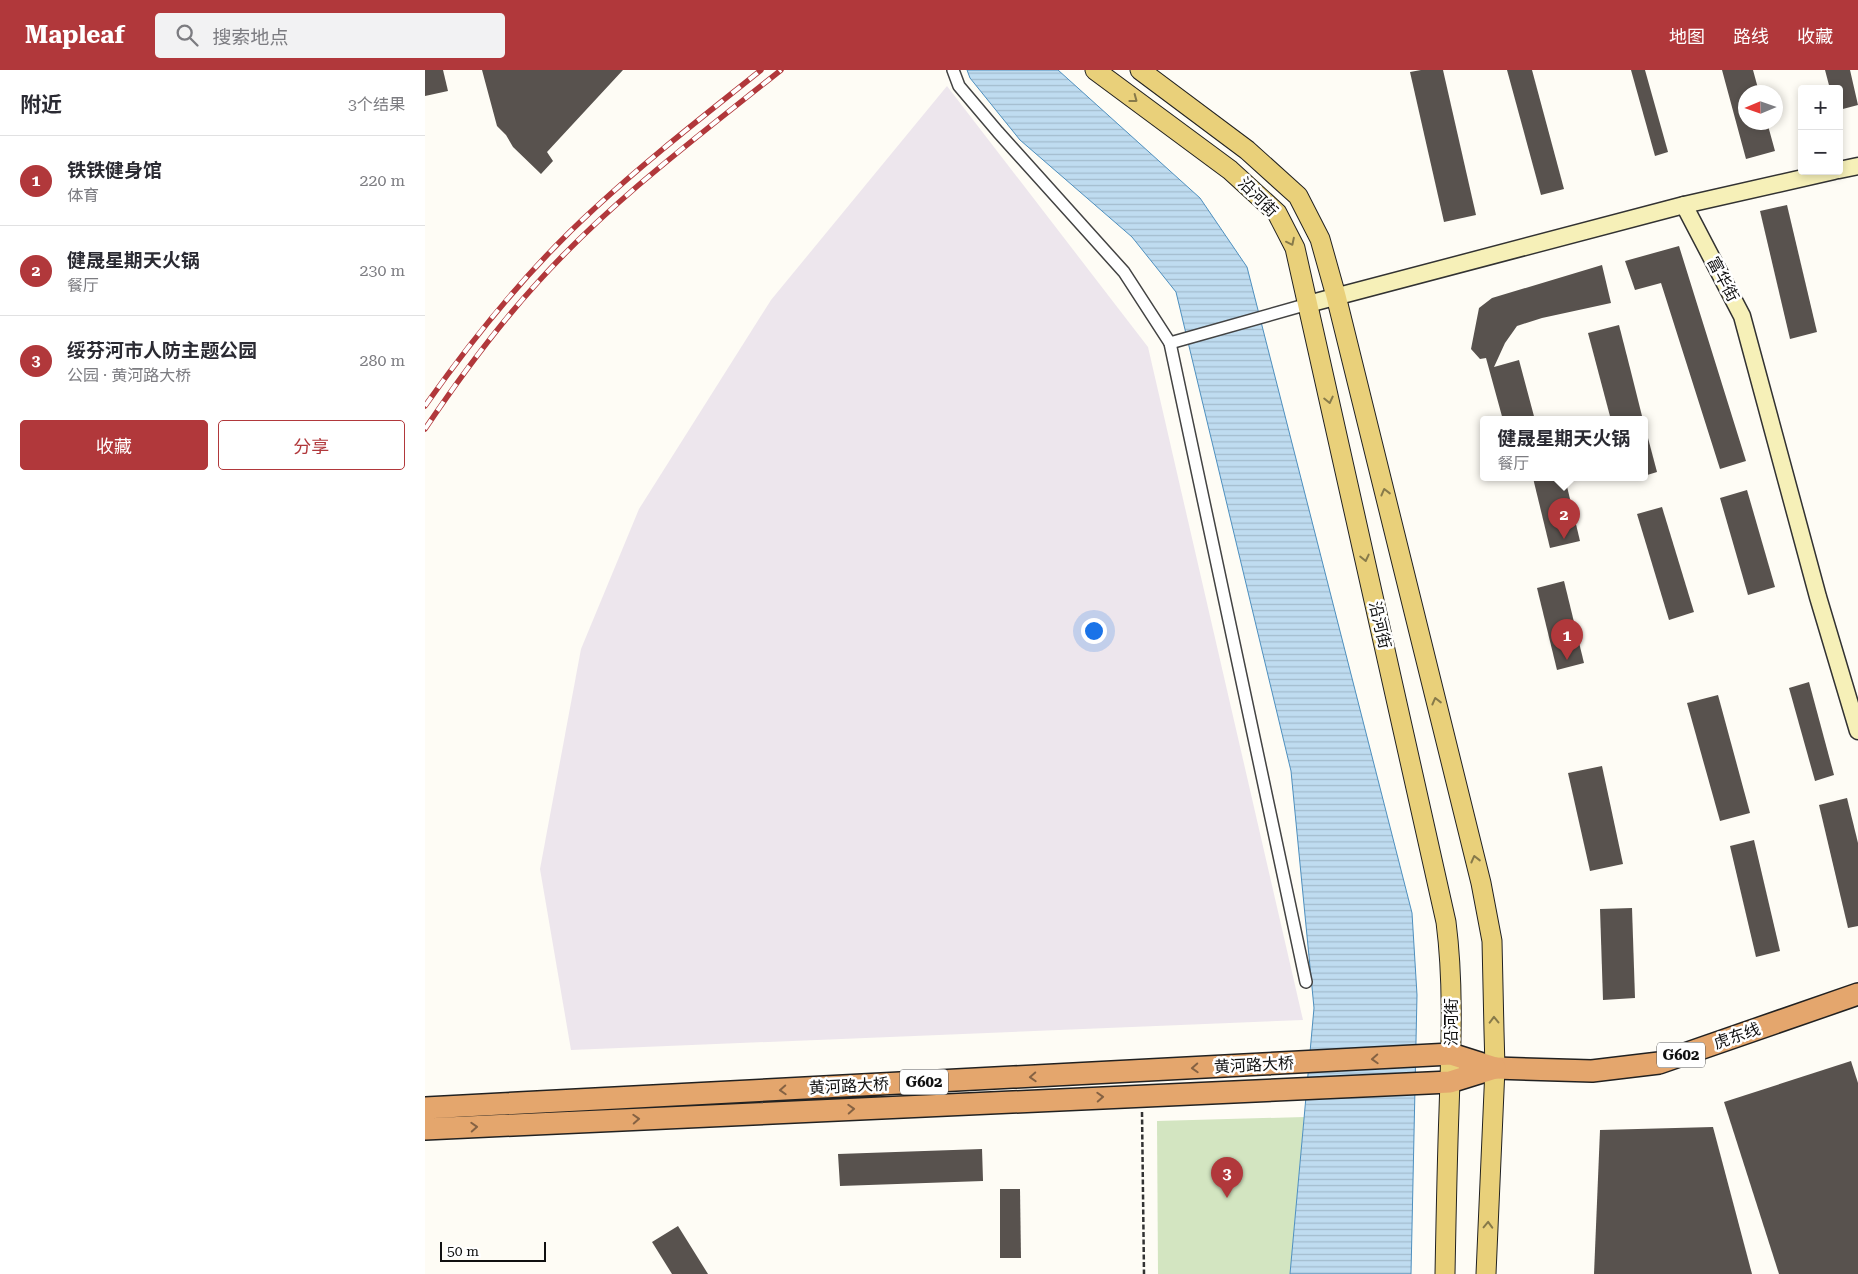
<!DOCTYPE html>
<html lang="zh">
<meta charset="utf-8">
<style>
:root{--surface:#fff;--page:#f2f2f3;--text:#2b2b33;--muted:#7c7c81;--line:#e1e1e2;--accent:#b1383b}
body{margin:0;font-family:"Roboto Serif","Noto Sans SC",serif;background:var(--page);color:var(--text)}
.controls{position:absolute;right:15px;top:15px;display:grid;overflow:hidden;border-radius:5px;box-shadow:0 2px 8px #0003}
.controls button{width:45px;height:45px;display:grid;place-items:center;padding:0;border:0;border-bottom:1px solid var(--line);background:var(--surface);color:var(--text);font:25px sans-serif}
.compass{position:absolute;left:1313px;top:15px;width:45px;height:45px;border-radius:50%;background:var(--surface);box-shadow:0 2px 8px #0003;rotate:268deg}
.scale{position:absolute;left:15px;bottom:12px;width:106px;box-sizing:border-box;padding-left:5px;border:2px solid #101010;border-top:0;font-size:14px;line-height:18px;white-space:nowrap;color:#101010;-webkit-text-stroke:4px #fff;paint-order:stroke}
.you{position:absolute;left:668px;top:560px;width:18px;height:18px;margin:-12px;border:4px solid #fff;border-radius:50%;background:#1a73e8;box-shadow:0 0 0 8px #1a73e833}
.badge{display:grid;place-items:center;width:32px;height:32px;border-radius:50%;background:var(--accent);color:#fff;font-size:16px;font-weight:700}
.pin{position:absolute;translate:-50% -41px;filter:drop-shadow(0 1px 2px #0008)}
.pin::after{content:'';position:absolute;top:26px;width:18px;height:15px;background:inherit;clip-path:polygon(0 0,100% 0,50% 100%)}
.popup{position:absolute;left:1055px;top:346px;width:168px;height:65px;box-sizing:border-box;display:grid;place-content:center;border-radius:5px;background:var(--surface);filter:drop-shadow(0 1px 4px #0005);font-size:16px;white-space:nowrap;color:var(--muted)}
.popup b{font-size:19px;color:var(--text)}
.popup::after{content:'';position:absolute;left:50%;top:100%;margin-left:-10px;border:10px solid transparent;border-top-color:var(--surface)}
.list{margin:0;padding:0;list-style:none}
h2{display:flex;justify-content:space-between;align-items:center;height:65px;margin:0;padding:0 20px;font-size:21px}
h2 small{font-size:16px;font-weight:400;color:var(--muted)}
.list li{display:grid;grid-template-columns:32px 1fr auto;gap:15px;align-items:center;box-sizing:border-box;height:90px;padding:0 20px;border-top:1px solid var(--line)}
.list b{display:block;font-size:19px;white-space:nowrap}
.list p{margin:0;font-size:16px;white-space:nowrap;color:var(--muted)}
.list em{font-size:16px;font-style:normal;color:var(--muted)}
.actions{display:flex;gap:10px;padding:15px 20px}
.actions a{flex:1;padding:11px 0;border:1px solid var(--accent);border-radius:5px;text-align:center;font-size:18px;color:var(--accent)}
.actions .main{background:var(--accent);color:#fff}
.icon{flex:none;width:28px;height:28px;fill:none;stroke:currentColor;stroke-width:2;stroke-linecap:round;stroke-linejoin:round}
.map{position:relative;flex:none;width:1433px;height:1204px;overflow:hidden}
header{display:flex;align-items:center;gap:30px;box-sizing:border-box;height:70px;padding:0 25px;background:var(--accent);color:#fff}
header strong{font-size:24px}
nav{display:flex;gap:28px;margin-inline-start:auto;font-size:18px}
.search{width:350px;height:45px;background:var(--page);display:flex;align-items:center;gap:12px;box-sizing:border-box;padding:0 18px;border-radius:5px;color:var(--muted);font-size:19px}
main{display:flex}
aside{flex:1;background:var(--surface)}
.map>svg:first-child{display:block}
.industrial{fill:#ede6ed}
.park{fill:#d3e5c1}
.water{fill:url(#water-rules);stroke:#4e8fbe}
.building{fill:#58524e}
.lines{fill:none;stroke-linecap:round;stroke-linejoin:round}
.street-casing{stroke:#434343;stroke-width:14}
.secondary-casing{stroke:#323232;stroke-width:19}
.primary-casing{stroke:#212121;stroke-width:21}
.highway-casing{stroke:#212121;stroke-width:24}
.path{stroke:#323232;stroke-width:2.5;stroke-dasharray:5 2.5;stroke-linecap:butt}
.street{stroke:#fff;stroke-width:11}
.secondary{stroke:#f6f0b8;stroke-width:16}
.primary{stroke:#e9d07a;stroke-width:19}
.highway{stroke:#e4a66d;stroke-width:21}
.rail-casing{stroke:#b1383b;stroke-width:5.5}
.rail{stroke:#fff;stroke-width:4;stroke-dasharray:11;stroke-linecap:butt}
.oneway{stroke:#877a4a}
.oneway2{stroke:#856243}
.labels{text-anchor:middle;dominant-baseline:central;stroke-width:5;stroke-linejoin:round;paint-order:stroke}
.shield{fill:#fff;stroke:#585858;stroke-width:1}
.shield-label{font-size:15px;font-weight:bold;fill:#101010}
.street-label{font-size:16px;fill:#101010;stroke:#fff}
</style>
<header>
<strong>Mapleaf</strong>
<div class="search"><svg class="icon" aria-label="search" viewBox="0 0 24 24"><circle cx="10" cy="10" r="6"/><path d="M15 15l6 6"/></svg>搜索地点</div>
<nav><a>地图</a><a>路线</a><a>收藏</a></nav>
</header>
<main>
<aside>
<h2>附近<small>3个结果</small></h2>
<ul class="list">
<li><span class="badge">1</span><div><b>铁铁健身馆</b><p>体育</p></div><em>220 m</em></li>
<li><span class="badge">2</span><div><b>健晟星期天火锅</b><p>餐厅</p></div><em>230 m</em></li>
<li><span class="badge">3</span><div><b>绥芬河市人防主题公园</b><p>公园 · 黄河路大桥</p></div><em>280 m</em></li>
</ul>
<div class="actions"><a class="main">收藏</a><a>分享</a></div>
</aside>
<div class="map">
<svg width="1433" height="1204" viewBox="0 0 1433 1204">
<defs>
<pattern id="water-rules" width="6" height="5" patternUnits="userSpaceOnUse" patternTransform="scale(1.25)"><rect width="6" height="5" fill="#bfdcf0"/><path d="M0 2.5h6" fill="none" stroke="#a3bccd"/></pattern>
</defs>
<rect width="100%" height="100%" fill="#fefcf5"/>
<!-- industrial -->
<path class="industrial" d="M 522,16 L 723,277 L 878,950 L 146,980 L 115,799 L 156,579 L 214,439 L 346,230 Z"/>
<!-- park -->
<path class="park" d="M 879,1047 L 865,1204 L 733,1204 L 732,1051 Z"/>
<!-- water -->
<path class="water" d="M 542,0 L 633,0 L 775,128 L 822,197 L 987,843 L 992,925 L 986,1204 L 865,1204 L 889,938 L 866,701 L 751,222 L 707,167 L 595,70 L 545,8 Z"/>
<!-- building -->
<g class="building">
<path d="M 0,0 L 18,0 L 23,21 L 0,26 Z"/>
<path d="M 57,0 L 198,0 L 122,82 L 128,91 L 116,104 L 88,77 L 81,65 L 72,56 Z"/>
<path d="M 996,0 L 1018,0 L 1051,145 L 1019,152 L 985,2 Z"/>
<path d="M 1082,0 L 1107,0 L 1139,119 L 1116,125 Z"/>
<path d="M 1206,0 L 1220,0 L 1243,82 L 1230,86 Z"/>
<path d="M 1297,0 L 1328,0 L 1334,22 L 1320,22 L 1320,52 L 1342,52 L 1350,81 L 1321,89 Z"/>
<path d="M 1400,0 L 1425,0 L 1433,35 L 1414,40 L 1414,19 L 1405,19 Z"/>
<path d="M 1362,135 L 1392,262 L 1365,269 L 1335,141 Z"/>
<path d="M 1254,176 L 1321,391 L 1295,399 L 1236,213 L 1210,220 L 1200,191 Z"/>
<path d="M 1177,195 L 1186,233 L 1117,248 L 1092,256 L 1080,273 L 1069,297 L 1094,290 L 1110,350 L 1078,350 L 1061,288 L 1055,289 L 1046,279 L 1054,238 L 1067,228 Z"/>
<path d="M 1194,255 L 1206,302 L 1218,350 L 1186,350 L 1163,263 Z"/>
<path d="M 1219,368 L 1223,368 L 1232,402 L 1219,406 Z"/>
<path d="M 1108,408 L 1140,408 L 1155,471 L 1125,478 Z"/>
<path d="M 1322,420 L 1350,517 L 1323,525 L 1295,428 Z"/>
<path d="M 1237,437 L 1269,542 L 1244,550 L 1212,444 Z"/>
<path d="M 1139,511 L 1159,593 L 1132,600 L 1112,518 Z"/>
<path d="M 1384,612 L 1409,705 L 1390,711 L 1364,618 Z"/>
<path d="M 1293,625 L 1325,743 L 1295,751 L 1262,633 Z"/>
<path d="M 1177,696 L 1198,794 L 1165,801 L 1143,703 Z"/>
<path d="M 1422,728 L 1433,773 L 1433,856 L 1423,858 L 1394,735 Z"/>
<path d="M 1329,770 L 1355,881 L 1331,887 L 1305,776 Z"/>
<path d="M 1207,838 L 1210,928 L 1178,930 L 1175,839 Z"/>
<path d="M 1426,991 L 1433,1013 L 1433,1204 L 1354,1204 L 1299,1032 Z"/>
<path d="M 1288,1057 L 1327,1204 L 1169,1204 L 1175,1060 Z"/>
<path d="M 557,1079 L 558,1111 L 415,1116 L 413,1084 Z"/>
<path d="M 575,1119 L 595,1119 L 596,1188 L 575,1188 Z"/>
<path d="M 253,1156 L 283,1204 L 247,1204 L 227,1172 Z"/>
</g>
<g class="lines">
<defs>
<g id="street">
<path d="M 528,0 L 534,16 L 573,62 L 699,202 L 745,273 L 881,912"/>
<path d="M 745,273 L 883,234"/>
</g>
<g id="secondary">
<path d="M 1414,100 L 1433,96"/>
<path d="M 1259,135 L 1409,101"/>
<path d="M 883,234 L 1259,135 L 1317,246 L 1393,527 L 1433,661"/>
</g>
<g id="primary">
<path d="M 670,0 L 805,100 L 852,143 L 870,178 L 1021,852 C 1029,914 1026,978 1024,1041 C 1022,1095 1021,1150 1020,1204"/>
<path d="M 715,0 L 822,80 L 873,126 L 895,169 L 911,226 L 1056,813 L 1067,871 L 1069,961 L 1070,998 L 1061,1204"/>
</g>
<g id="highway">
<path d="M 1070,998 L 1167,1001 L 1234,993 L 1433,924"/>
<path d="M 0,1038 L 1026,984 L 1070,998 L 1025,1012 L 0,1059"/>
</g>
</defs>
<!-- street casing -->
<use href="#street" class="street-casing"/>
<!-- secondary casing -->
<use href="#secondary" class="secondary-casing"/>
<!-- primary casing -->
<use href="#primary" class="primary-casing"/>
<!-- highway casing -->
<use href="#highway" class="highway-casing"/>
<!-- path -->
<path class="path" d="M 717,1042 L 719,1204"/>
<!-- street -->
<use href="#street" class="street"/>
<!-- secondary -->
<use href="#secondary" class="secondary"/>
<!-- primary -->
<use href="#primary" class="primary"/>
<!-- highway -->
<use href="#highway" class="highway"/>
<defs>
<g id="rail">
<path d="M 0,336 C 50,265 105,197 170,138 C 223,89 280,45 336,0"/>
<path d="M 0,359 C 35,307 71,258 113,212 C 185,132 272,67 356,0"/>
</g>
</defs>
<!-- rail casing -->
<use href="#rail" class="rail-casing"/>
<!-- rail -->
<use href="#rail" class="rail"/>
</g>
<!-- one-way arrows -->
<defs><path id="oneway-chevron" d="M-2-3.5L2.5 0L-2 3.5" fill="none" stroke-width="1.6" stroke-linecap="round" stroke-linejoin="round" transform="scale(1.25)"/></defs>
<g class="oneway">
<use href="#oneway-chevron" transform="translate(709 29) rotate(37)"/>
<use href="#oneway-chevron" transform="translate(866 172) rotate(64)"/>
<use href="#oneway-chevron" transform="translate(904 330) rotate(77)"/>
<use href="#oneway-chevron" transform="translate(960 422) rotate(-104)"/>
<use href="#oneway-chevron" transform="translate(940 488) rotate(77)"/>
<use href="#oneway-chevron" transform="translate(1011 631) rotate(-104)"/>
<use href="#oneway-chevron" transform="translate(1050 789) rotate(-104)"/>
<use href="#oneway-chevron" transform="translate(1069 950) rotate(-91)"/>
<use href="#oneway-chevron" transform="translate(1063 1155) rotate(-88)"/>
</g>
<g class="oneway2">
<use href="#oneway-chevron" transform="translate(950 989) rotate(177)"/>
<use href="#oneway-chevron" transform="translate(770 998) rotate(177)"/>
<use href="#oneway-chevron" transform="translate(608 1007) rotate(177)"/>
<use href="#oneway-chevron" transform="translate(358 1020) rotate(177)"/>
<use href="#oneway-chevron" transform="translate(675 1027) rotate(-3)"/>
<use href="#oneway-chevron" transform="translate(426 1039) rotate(-3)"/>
<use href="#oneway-chevron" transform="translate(211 1049) rotate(-3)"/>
<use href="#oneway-chevron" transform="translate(49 1057) rotate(-3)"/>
</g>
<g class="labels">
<!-- shield labels -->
<g class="shield">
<rect x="1232" y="972.5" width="48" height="25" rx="4"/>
<rect x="475" y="999.5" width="48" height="25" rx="4"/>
</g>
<g class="shield-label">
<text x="1256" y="985">G602</text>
<text x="499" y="1012">G602</text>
</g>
<!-- street labels -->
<g class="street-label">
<text transform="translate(833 127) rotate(45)">沿河街</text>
<text transform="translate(1298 209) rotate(62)">富华街</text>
<text transform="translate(955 555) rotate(77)">沿河街</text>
<text transform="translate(1026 952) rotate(-90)">沿河街</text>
<text transform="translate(1312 966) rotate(-19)">虎东线</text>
<text transform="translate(829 995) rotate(-3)">黄河路大桥</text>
<text transform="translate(424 1016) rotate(-3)">黄河路大桥</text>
</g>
</g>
</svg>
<div class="controls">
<button>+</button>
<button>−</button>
</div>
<svg class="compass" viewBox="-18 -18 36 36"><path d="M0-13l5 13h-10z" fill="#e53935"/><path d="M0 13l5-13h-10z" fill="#7c7c81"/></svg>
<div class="scale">50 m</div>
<div class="you"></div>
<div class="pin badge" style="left:1142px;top:590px">1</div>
<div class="pin badge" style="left:1139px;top:469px">2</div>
<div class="popup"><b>健晟星期天火锅</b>餐厅</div>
<div class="pin badge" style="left:802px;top:1128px">3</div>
</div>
</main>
